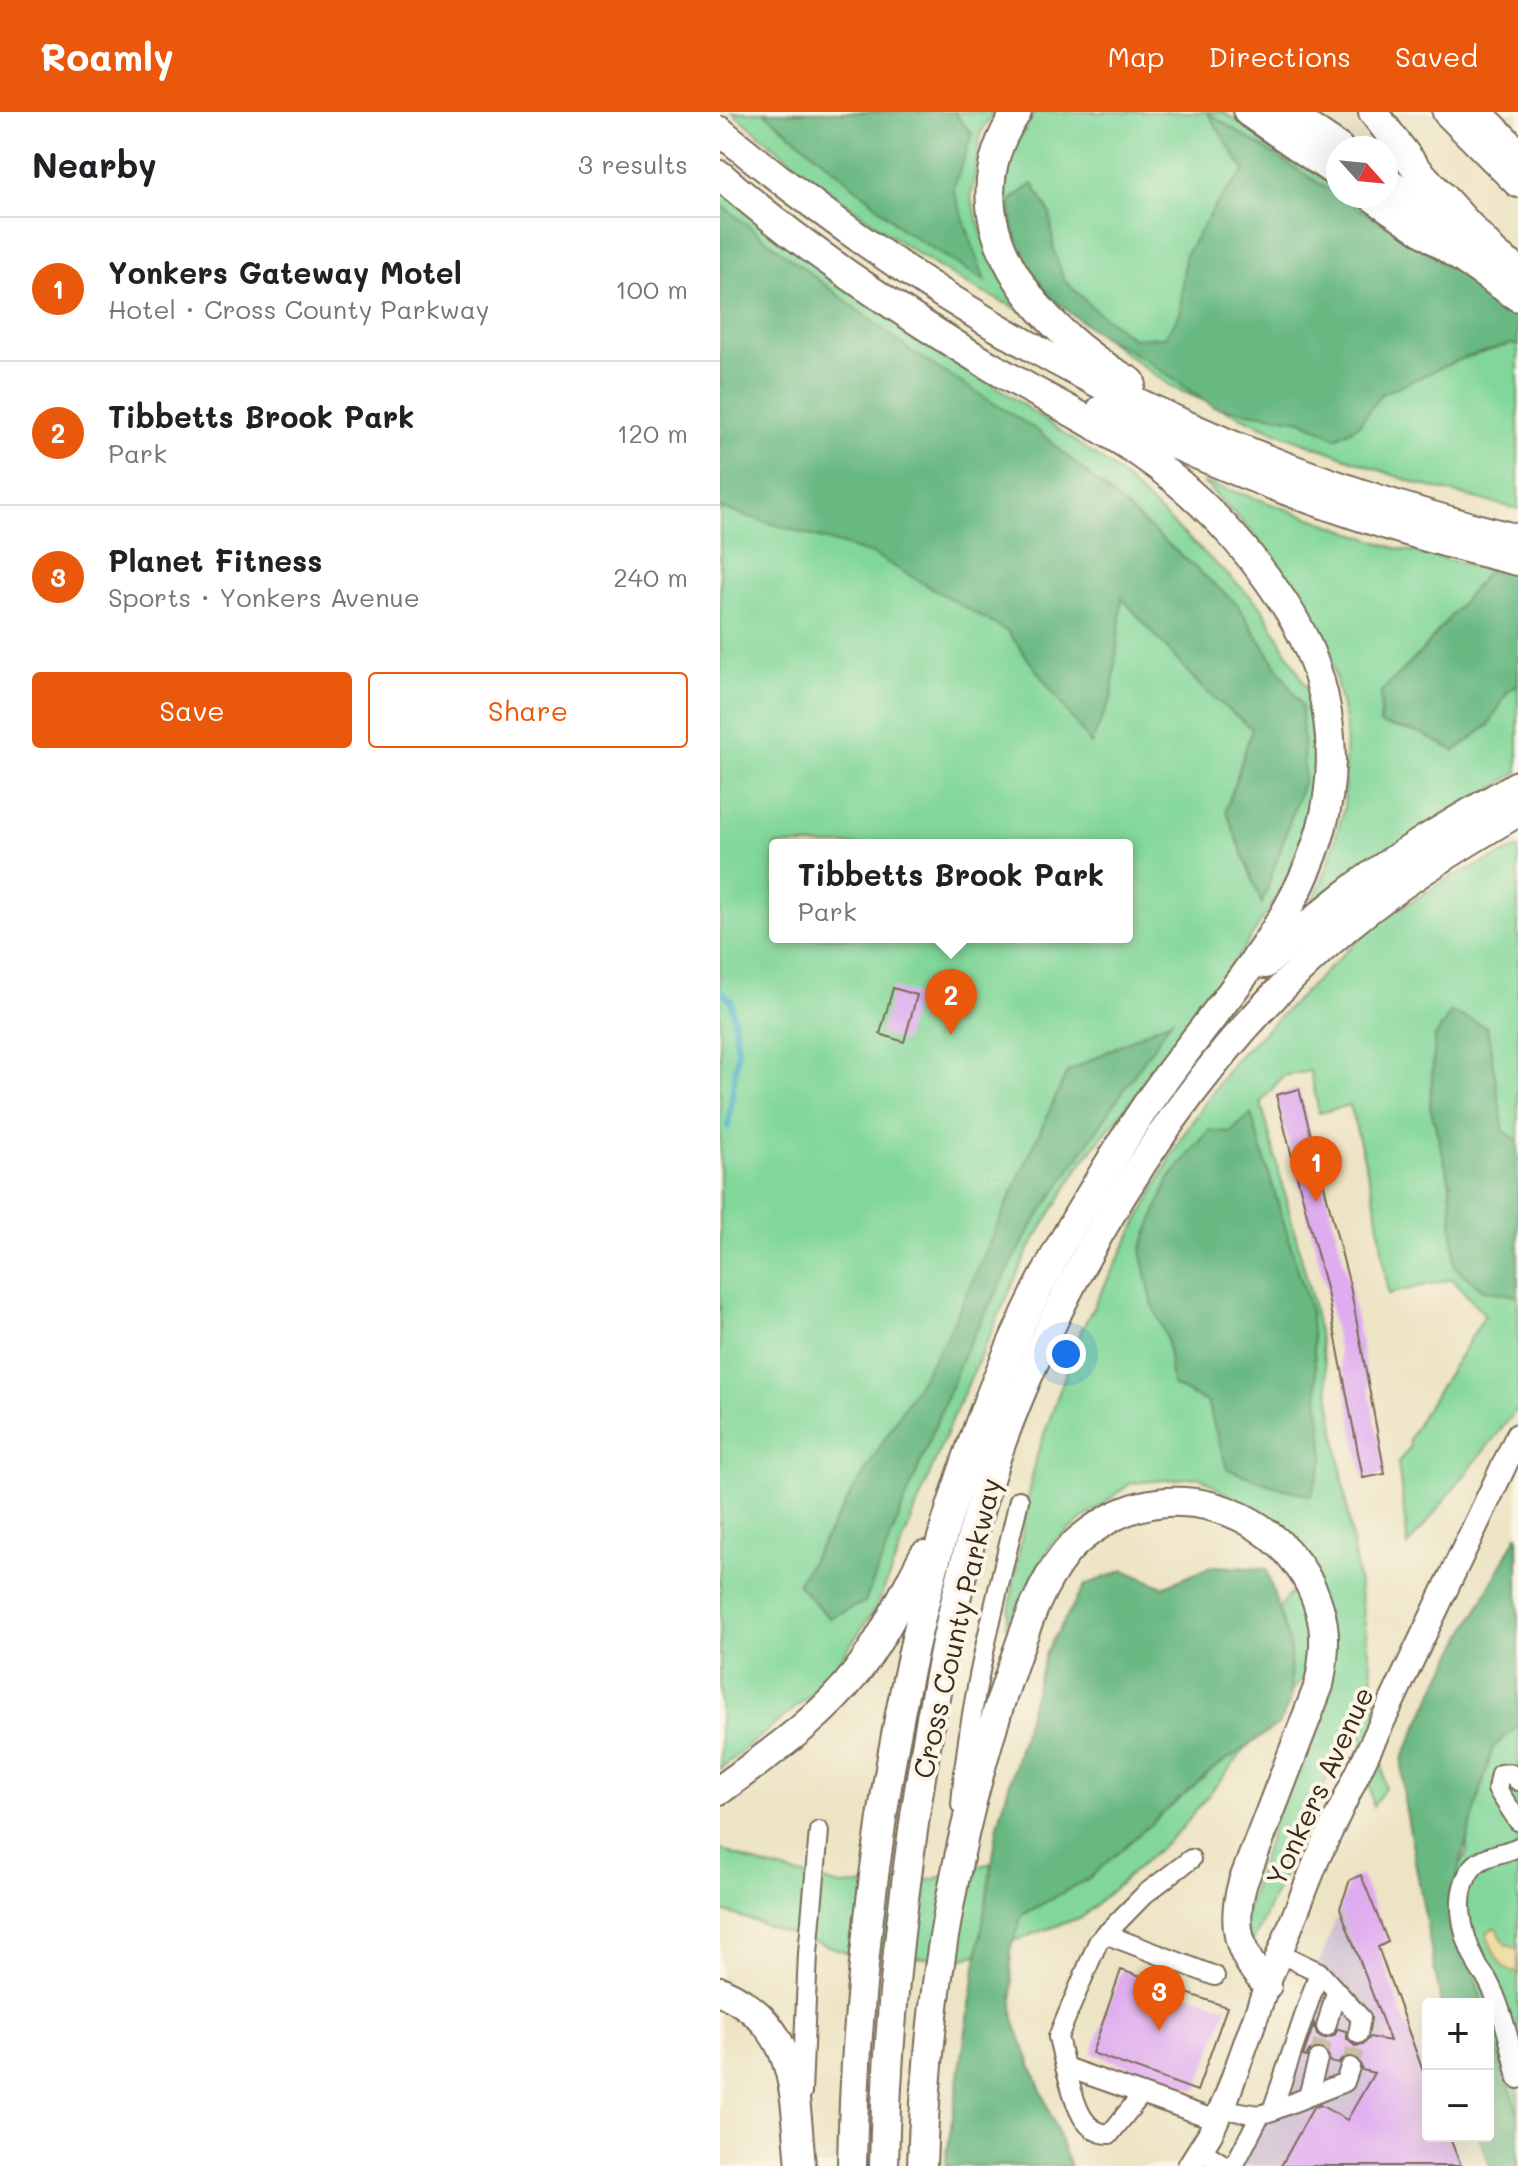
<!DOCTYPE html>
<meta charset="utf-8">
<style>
:root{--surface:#fff;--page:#f2f2f2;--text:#202124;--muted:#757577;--line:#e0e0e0;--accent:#ea580c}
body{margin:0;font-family:Mali,sans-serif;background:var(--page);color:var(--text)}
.controls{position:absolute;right:24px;bottom:24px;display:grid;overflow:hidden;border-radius:8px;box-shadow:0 8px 32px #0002}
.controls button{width:72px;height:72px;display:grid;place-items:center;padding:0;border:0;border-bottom:2px solid var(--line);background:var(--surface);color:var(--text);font:40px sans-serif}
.compass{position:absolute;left:606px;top:24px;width:72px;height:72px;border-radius:50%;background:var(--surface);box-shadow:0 8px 32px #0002;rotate:117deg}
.you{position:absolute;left:346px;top:1242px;width:28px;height:28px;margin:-20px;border:6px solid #fff;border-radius:50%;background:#1a73e8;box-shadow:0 0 0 12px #1a73e833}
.badge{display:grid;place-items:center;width:52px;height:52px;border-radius:50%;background:var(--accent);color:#fff;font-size:26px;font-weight:700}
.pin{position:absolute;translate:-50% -66px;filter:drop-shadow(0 2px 4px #0008)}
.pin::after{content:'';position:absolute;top:42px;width:28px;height:24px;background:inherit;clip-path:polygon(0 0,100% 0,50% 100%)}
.popup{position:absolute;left:49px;top:727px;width:364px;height:104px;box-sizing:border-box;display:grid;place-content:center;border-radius:8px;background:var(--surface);filter:drop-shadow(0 2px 6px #0005);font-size:26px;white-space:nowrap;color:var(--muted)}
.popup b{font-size:30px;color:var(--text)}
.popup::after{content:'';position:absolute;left:50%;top:100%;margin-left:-16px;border:16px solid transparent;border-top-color:var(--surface)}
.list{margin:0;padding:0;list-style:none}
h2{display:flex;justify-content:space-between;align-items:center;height:104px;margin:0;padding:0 32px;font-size:34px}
h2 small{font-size:26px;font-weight:400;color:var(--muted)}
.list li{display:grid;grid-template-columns:52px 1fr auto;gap:24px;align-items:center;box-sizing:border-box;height:144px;padding:0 32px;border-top:2px solid var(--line)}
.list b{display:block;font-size:30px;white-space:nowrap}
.list p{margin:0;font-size:26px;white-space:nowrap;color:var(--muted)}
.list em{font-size:26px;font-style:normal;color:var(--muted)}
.actions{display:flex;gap:16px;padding:24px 32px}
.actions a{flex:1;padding:18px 0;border:2px solid var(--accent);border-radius:8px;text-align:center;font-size:28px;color:var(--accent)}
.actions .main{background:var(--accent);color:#fff}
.map{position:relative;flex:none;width:798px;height:2054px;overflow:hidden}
header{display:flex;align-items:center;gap:48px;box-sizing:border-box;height:112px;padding:0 40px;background:var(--accent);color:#fff}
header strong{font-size:38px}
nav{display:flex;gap:44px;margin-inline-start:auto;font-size:28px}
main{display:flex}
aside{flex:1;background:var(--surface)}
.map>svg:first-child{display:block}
.industrial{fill:#cdbed3}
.green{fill:#81d79a;stroke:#5e805c;stroke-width:2;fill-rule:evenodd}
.forest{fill:#68b882;stroke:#527150;stroke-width:2}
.sand{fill:#eeda9e;stroke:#94825e;stroke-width:2}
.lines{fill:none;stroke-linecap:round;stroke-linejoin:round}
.stream{stroke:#49b1c8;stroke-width:6}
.building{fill:#dfacf0}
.minor-tunnel{stroke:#c9bfa4;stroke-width:18;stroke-dasharray:18 9;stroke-linecap:butt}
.minor-casing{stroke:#796b58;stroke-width:22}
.major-casing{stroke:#796b58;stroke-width:28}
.highway-casing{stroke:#796b58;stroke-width:32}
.minor{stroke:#fff;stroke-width:18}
.major{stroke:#fff;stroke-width:24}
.highway{stroke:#fff;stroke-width:28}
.labels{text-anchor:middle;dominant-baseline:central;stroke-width:8;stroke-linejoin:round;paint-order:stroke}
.street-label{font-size:28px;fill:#3b2a1e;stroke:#fcf5e5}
</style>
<header>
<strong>Roamly</strong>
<nav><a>Map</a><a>Directions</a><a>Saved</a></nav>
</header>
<main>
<aside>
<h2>Nearby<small>3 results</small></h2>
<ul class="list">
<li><span class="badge">1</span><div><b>Yonkers Gateway Motel</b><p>Hotel · Cross County Parkway</p></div><em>100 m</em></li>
<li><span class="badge">2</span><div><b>Tibbetts Brook Park</b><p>Park</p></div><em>120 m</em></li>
<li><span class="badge">3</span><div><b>Planet Fitness</b><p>Sports · Yonkers Avenue</p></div><em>240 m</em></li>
</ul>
<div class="actions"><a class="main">Save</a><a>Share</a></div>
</aside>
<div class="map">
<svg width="798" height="2054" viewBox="0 0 798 2054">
<rect width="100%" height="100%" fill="#fcf5e5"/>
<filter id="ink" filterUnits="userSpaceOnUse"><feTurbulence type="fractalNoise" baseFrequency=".0125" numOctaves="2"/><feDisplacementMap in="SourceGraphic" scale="16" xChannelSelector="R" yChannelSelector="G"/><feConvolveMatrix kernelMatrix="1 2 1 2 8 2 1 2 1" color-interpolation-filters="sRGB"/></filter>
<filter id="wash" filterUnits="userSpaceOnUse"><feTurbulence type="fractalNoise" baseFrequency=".006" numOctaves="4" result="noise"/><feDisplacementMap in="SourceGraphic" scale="32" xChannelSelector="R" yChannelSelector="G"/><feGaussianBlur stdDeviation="1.8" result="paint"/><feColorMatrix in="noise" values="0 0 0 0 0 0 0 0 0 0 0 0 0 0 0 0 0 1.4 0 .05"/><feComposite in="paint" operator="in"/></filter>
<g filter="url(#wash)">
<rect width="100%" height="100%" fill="#ede4c5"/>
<!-- industrial -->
<path class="industrial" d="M 620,1796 L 658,1898 L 669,1914 L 664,1943 L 601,2054 L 520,2054 L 526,2044 Z"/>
<!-- green -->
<g class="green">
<path d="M 12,0 L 274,0 L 261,20 L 251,86 L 270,147 L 308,202 C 284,190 259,180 236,166 C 157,118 83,59 12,0 Z"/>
<path d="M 315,0 L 503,0 L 618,76 L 618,84 L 629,84 L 798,196 L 798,397 L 698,372 L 564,323 L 452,275 L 369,215 L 321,178 L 293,134 L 284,84 L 289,45 Z"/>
<path d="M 0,78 L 166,197 L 393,356 L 541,494 L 604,606 L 595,707 L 575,757 L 507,862 L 415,984 L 362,1050 L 308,1139 L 232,1307 L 157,1494 L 103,1573 L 0,1657 ZM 55,733 L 407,733 L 407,825 L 55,825 Z"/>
<path d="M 484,371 L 532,385 L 672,435 L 798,464 L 798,660 L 587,802 L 606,759 L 624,696 L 626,614 L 611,545 L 574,473 L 530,418 Z"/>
<path d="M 798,736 L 798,1296 L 688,1434 L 678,1350 L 690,1336 L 689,1328 L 700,1307 L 765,1203 L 732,1167 L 668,1182 L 656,1093 L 630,993 L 599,1001 L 590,959 L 563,964 L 541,990 L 592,1187 L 606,1259 L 653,1566 L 665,1676 L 653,1695 L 638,1598 L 532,1832 L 523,1810 L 608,1534 L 461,1717 L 362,1805 L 244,1846 L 141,1845 L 0,1798 L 0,1737 L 38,1752 L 121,1774 L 202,1770 L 279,1749 L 491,1574 L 591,1458 L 559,1415 L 480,1365 L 411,1371 L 331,1432 L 286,1515 L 315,1348 L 361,1219 L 461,1026 L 515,948 L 651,815 L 727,767 Z"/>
<path d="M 798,1562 L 798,2046 L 768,1955 L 768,1892 L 748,1892 L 719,1789 L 747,1741 L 747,1630 Z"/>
</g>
<!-- forest -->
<g class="forest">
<path d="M 44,0 L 234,0 L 252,22 L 233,77 L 265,169 L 181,117 L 152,89 Z"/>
<path d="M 487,0 L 798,198 L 798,234 L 791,232 L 741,247 L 661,282 L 639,313 L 616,326 L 582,308 L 494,295 L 424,247 L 374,219 L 331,186 L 293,134 L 291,88 L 313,72 L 330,101 L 334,139 L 344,168 L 375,198 L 413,226 L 445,225 L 460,201 L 465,143 L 497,91 L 525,59 Z"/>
<path d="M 0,92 L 191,239 L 318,319 L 517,492 L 582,594 L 584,667 L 542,792 L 506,698 L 532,617 L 483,577 L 402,486 L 392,584 L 371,632 L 288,520 L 152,442 L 0,396 Z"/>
<path d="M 770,456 L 798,462 L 798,572 L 788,579 L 769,613 L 735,639 L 700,621 L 660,612 L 661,580 L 702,539 Z"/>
<path d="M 731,900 L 767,915 L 784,1019 L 798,1029 L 798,1184 L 763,1178 L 735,1155 L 730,1070 L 710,994 L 715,925 Z"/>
<path d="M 452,907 L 312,1114 L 245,1239 L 145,1490 L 109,1506 L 77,1472 L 228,1222 L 347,960 Z"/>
<path d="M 531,1002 L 590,1197 L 604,1346 L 591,1384 L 551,1373 L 507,1357 L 487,1290 L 452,1273 L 447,1227 L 432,1190 L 421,1138 L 449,1067 L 489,1018 L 510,1020 Z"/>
<path d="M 798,1422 L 798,1614 L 773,1635 L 730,1788 L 763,1892 L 721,1892 L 684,1688 L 682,1648 L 715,1577 Z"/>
<path d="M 493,1454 L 546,1457 L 570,1534 L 571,1589 L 558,1613 L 492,1658 L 368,1767 L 302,1803 L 290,1838 L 294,1908 L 350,2054 L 225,2054 L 278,1713 L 326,1540 L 365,1473 L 404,1458 L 443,1475 Z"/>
<path d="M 768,1908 L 798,2002 L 798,2054 L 770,2054 L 759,2024 L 768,2024 Z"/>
</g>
<!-- sand -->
<path class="sand" d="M 773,1816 L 777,1816 L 785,1832 L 798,1837 L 798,1860 C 792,1859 790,1860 785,1856 C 779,1851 767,1829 767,1821 Z"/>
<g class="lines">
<!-- stream -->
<path class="stream" d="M 0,878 L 11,888 L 18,937 L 8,1015"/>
</g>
<g id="blocks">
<!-- building -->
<g class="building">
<path d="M 173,876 L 197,883 L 184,930 L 160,922 Z"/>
<path d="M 579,977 L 630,1174 L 665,1362 L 643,1366 L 607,1180 L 556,983 Z"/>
<path d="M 641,1763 L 668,1830 L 658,1835 L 708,1973 L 708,2024 L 729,2024 L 741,2054 L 561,2054 L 593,1996 L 600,1993 L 627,2008 L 654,1961 L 642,1958 L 639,1948 L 633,1943 L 623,1946 L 618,1952 L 610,1950 L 607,1939 L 600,1935 L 594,1936 L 589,1939 L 586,1945 L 583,1944 L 594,1912 L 597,1923 L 603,1927 L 614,1924 L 618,1917 L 626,1919 L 627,1927 L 635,1934 L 643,1933 L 650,1925 L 670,1929 L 620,1796 L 630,1768 Z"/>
<path d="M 401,1858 L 507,1895 L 477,1979 L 372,1941 Z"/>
</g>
</g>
</g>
<g filter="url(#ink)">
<use href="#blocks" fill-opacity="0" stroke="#796b58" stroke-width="2"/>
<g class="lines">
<!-- minor-tunnel -->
<g class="minor-tunnel">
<path d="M 598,1947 L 606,1915"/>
<path d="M 630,1955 L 638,1922"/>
</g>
<defs>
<g id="minor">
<path d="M 798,1669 L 790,1661 L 780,1662 L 777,1677 L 798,1709"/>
<path d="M 241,1693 C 248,1590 276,1489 299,1388"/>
<path d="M 798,1735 C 784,1742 765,1742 753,1755 C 732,1781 742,1823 756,1850 C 759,1858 766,1864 769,1871 C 783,1897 792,1938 798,1967"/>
<path d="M 471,1747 L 425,1782 L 378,1830 L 338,1925 L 345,1955 L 496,2008"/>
<path d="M 385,1822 L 495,1864"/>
<path d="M 559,1841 L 599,1860 L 641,1906 L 638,1922"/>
<path d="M 606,1915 L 616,1880"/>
<path d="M 345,1955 C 353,1979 358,2022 390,2022 L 422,1982"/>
<path d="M 82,1980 L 88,1841 L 99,1719"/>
<path d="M 588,1984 L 598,1947"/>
<path d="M 501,1997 L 540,2003 L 552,1999 L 599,1860"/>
<path d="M 552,1999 L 625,1970 L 630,1955"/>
<path d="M 481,2038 L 506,2054"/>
<path d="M 514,2054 L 540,2003"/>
</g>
<path id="major" d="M 470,2054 L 490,2022 L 507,1984 L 547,1873 L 597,1747 L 798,1324"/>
<g id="highway">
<path d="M 297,0 C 223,107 317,218 411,270"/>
<path d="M 528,0 L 618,62"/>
<path d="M 566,0 L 619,36"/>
<path d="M 653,0 L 696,56 L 778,145"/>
<path d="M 727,0 L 798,71"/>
<path d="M 758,0 L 798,41"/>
<path d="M 0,19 C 238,217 497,353 798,427"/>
<path d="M 0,63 C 80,134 173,195 265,251 C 316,282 371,307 421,342 C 476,380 525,432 562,488 C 607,554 623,641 601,718 C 573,816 500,891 442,971 C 411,1013 385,1059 358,1103 C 249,1288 194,1496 162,1706 C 145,1821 134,1938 132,2054"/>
<path d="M 666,68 L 798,158"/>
<path d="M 651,84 L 798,185"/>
<path d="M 381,298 C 514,364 654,415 798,449"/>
<path d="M 545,852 C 569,830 594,807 620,787 C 675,743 737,708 798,673"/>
<path d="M 0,1678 C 47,1643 100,1608 136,1561 C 164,1525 183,1482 204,1443"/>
<path d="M 0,1879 C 79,1913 74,1981 81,2054"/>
<path d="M 164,2054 C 166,1949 176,1844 190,1740 C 208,1606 234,1468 278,1340 C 297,1286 321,1233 347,1181 C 418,1043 509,915 628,814 C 681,770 739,734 798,700"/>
<path d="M 202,2054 C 207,1888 235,1724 288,1567 C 303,1524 317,1476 346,1441 C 357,1427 374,1416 389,1407 C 475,1359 587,1416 603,1513 C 606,1533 603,1553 599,1573 L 523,1770 C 511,1810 517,1842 547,1873"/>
</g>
</defs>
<!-- minor casing -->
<use href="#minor" class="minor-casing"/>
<!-- major casing -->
<use href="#major" class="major-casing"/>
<!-- highway casing -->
<use href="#highway" class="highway-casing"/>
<!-- minor -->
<use href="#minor" class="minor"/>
<!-- major -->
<use href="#major" class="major"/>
<!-- highway -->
<use href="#highway" class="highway"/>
</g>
</g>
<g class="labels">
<!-- street labels -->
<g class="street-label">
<text transform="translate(236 1516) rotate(-77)">Cross County Parkway</text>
<text transform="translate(599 1674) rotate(-65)">Yonkers Avenue</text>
</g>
</g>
</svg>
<div class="controls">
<button>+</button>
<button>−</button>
</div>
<svg class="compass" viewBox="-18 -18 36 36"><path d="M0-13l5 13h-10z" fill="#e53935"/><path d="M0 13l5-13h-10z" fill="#757577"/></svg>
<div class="you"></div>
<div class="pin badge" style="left:596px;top:1090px">1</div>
<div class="pin badge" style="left:231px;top:923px">2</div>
<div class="popup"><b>Tibbetts Brook Park</b>Park</div>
<div class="pin badge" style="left:439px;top:1919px">3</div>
</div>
</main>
